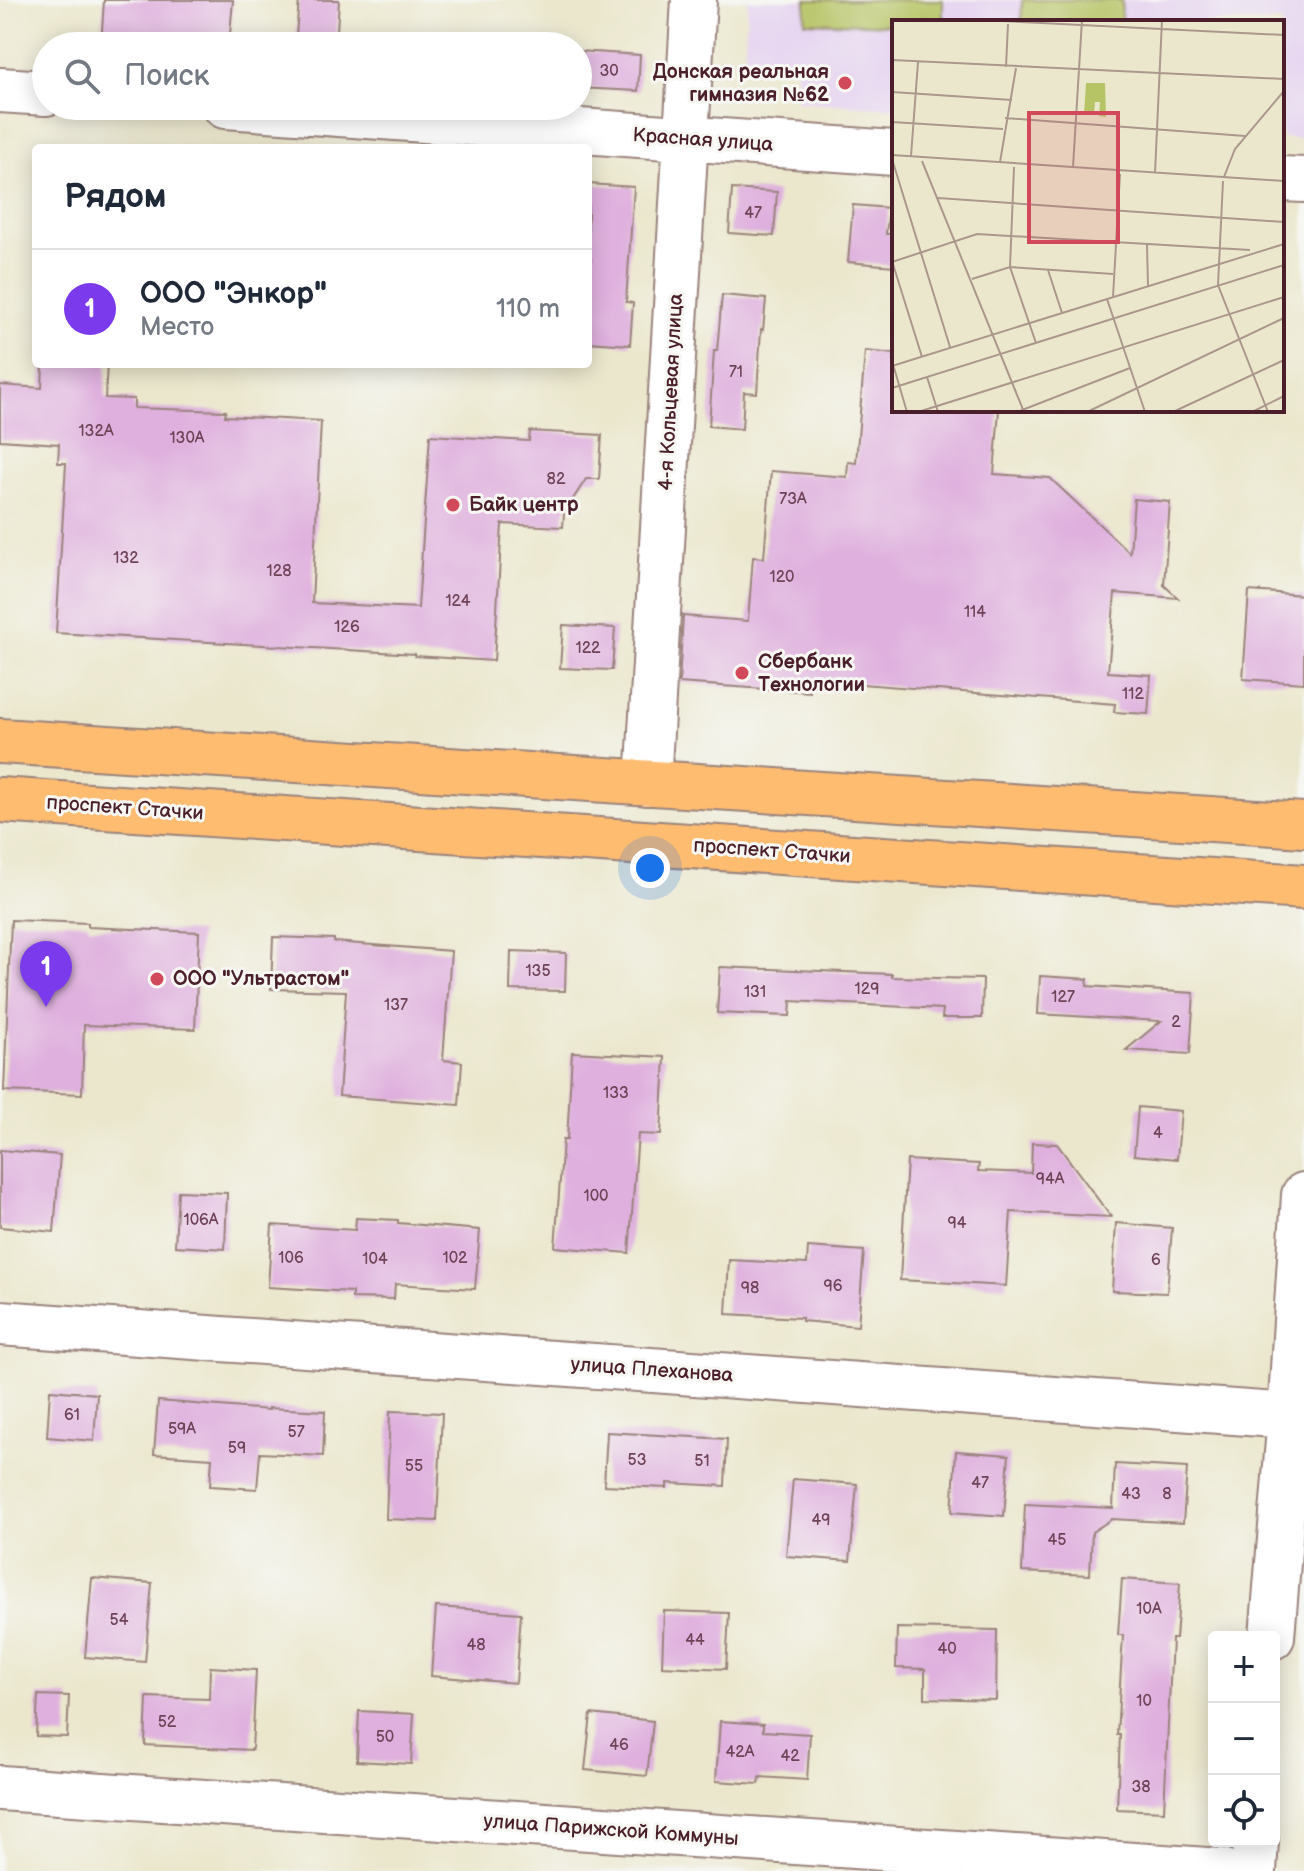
<!DOCTYPE html>
<html lang="ru">
<meta charset="utf-8">
<style>
:root{--surface:#fff;--page:#f6f6f7;--text:#1f2937;--muted:#747a83;--line:#e0e1e3;--accent:#7c3aed}
body{margin:0;font-family:"Balsamiq Sans",sans-serif;background:var(--page);color:var(--text)}
.controls{position:absolute;right:24px;bottom:24px;display:grid;overflow:hidden;border-radius:8px;box-shadow:0 4px 20px #0003}
.controls button{width:72px;height:72px;display:grid;place-items:center;padding:0;border:0;border-bottom:2px solid var(--line);background:var(--surface);color:var(--text);font:40px sans-serif}
.you{position:absolute;left:650px;top:868px;width:28px;height:28px;margin:-20px;border:6px solid #fff;border-radius:50%;background:#1a73e8;box-shadow:0 0 0 12px #1a73e833}
.badge{display:grid;place-items:center;width:52px;height:52px;border-radius:50%;background:var(--accent);color:#fff;font-size:26px;font-weight:700}
.pin{position:absolute;translate:-50% -66px;filter:drop-shadow(0 2px 4px #0008)}
.pin::after{content:'';position:absolute;top:42px;width:28px;height:24px;background:inherit;clip-path:polygon(0 0,100% 0,50% 100%)}
.list{margin:0;padding:0;list-style:none}
h2{display:flex;justify-content:space-between;align-items:center;height:104px;margin:0;padding:0 32px;font-size:34px}
h2 small{font-size:26px;font-weight:400;color:var(--muted)}
.list li{display:grid;grid-template-columns:52px 1fr auto;gap:24px;align-items:center;box-sizing:border-box;height:120px;padding:0 32px;border-top:2px solid var(--line)}
.list b{display:block;font-size:30px;white-space:nowrap}
.list p{margin:0;font-size:26px;white-space:nowrap;color:var(--muted)}
.list em{font-size:26px;font-style:normal;color:var(--muted)}
.icon{flex:none;width:44px;height:44px;fill:none;stroke:currentColor;stroke-width:2;stroke-linecap:round;stroke-linejoin:round}
.map{position:relative;flex:none;width:1304px;height:1871px;overflow:hidden}
.search{position:absolute;background:var(--surface);box-shadow:0 4px 20px #0003;left:32px;top:32px;width:560px;height:88px;display:flex;align-items:center;gap:20px;box-sizing:border-box;padding:0 28px;border-radius:44px;color:var(--muted);font-size:30px}
.panel{position:absolute;background:var(--surface);box-shadow:0 4px 20px #0003;left:32px;top:144px;width:560px;height:224px;border-radius:8px}
.map>svg:first-child{display:block}
.built{fill:#e5d3f1}
.green{fill:#b7c466;stroke:#807248;stroke-width:2}
.building{fill:#dfb0de}
.lines{fill:none;stroke-linecap:round;stroke-linejoin:round}
.minor-casing{stroke:#9a837c;stroke-width:48}
.major-casing{stroke:#9a837c;stroke-width:48}
.minor{stroke:#fff;stroke-width:44}
.major{stroke:#febc71;stroke-width:44}
.poi-dot{fill:#d1495b;stroke:#f6f6f2;stroke-width:3}
.labels{text-anchor:middle;dominant-baseline:central;stroke-width:6;stroke-linejoin:round;paint-order:stroke}
.number-label{font-size:16px;fill:#6f4358}
.poi-label{font-size:20px;font-weight:bold;fill:#4a1f2b;stroke:#f6f6f2;text-anchor:start}
.street-label{font-size:20px;fill:#4a1f2b;stroke:#f6f6f2}
.inset-road{fill:none;stroke:#ab978c;stroke-width:2}
.view{fill:#d1495b;fill-opacity:0.15;stroke:#d1495b;stroke-width:4}
.inset-edge{fill:none;stroke:#4a1f2b;stroke-width:4}
</style>
<div class="map">
<svg width="1304" height="1871" viewBox="0 0 1304 1871">
<rect width="100%" height="100%" fill="#f6f6f2"/>
<filter id="ink" filterUnits="userSpaceOnUse"><feTurbulence type="fractalNoise" baseFrequency=".0125" numOctaves="2"/><feDisplacementMap in="SourceGraphic" scale="16" xChannelSelector="R" yChannelSelector="G"/><feConvolveMatrix kernelMatrix="1 2 1 2 8 2 1 2 1" color-interpolation-filters="sRGB"/></filter>
<filter id="wash" filterUnits="userSpaceOnUse"><feTurbulence type="fractalNoise" baseFrequency=".006" numOctaves="4" result="noise"/><feDisplacementMap in="SourceGraphic" scale="32" xChannelSelector="R" yChannelSelector="G"/><feGaussianBlur stdDeviation="1.8" result="paint"/><feColorMatrix in="noise" values="0 0 0 0 0 0 0 0 0 0 0 0 0 0 0 0 0 1.4 0 .05"/><feComposite in="paint" operator="in"/></filter>
<g filter="url(#wash)">
<rect width="100%" height="100%" fill="#ebe7cd"/>
<!-- built -->
<path class="built" d="M 748,0 L 1304,0 L 1304,139 L 1282,137 L 1282,22 L 894,22 L 894,108 L 796,101 L 796,65 L 744,62 Z"/>
<!-- green -->
<g class="green">
<path d="M 806,0 L 943,0 L 943,22 L 894,22 L 894,25 L 805,22 Z"/>
<path d="M 1022,0 L 1122,0 L 1121,22 L 1021,22 Z"/>
</g>
<g id="blocks">
<!-- building -->
<g class="building">
<path d="M 104,0 L 233,0 L 229,46 L 101,46 Z"/>
<path d="M 299,0 L 339,0 L 336,46 L 295,46 Z"/>
<path d="M 578,51 L 640,55 L 638,91 L 578,88 Z"/>
<path d="M 588,184 L 634,187 L 626,302 L 633,303 L 630,345 L 588,342 L 588,305 L 591,259 L 588,259 Z"/>
<path d="M 732,189 L 777,192 L 774,236 L 729,233 Z"/>
<path d="M 853,205 L 889,208 L 886,234 L 894,234 L 894,266 L 848,262 Z"/>
<path d="M 722,295 L 766,299 L 763,330 L 761,329 L 757,393 L 744,392 L 742,429 L 709,426 L 714,351 L 717,351 Z"/>
<path d="M 865,351 L 894,354 L 894,410 L 999,410 L 994,474 L 1050,478 L 1130,553 L 1134,499 L 1170,502 L 1164,585 L 1178,598 L 1115,593 L 1108,672 L 1151,675 L 1148,714 L 1114,712 L 1115,704 L 811,680 L 810,692 L 679,683 L 683,616 L 748,621 L 753,557 L 764,558 L 771,471 L 847,477 L 848,462 L 856,463 Z"/>
<path d="M 43,364 L 107,364 L 105,398 L 134,399 L 134,408 L 226,411 L 225,416 L 321,421 L 312,603 L 418,608 L 430,435 L 529,441 L 530,431 L 602,435 L 599,479 L 586,479 L 564,513 L 563,527 L 502,524 L 494,661 L 415,656 L 415,654 L 56,633 L 66,463 L 58,463 L 59,444 L 0,440 L 0,385 L 42,388 Z"/>
<path d="M 1249,591 L 1304,595 L 1304,683 L 1243,679 Z"/>
<path d="M 563,625 L 615,628 L 612,670 L 560,668 Z"/>
<path d="M 11,920 L 88,923 L 88,927 L 199,932 L 195,1029 L 84,1025 L 82,1094 L 4,1091 Z"/>
<path d="M 273,937 L 334,939 L 334,942 L 451,951 L 443,1060 L 462,1062 L 459,1105 L 339,1096 L 346,991 L 271,989 Z"/>
<path d="M 511,951 L 566,953 L 565,991 L 510,990 Z"/>
<path d="M 720,967 L 892,974 L 892,977 L 983,979 L 982,1018 L 942,1018 L 943,1009 L 791,1001 L 790,1016 L 717,1013 Z"/>
<path d="M 1040,976 L 1088,979 L 1087,986 L 1194,993 L 1190,1054 L 1126,1050 L 1161,1021 L 1038,1014 Z"/>
<path d="M 572,1052 L 665,1057 L 661,1135 L 638,1134 L 629,1253 L 555,1247 L 563,1140 L 567,1140 Z"/>
<path d="M 1138,1107 L 1181,1111 L 1177,1159 L 1134,1155 Z"/>
<path d="M 1032,1143 L 1057,1144 L 1111,1217 L 1011,1212 L 1006,1286 L 900,1280 L 907,1160 L 979,1164 L 978,1171 L 1031,1173 Z"/>
<path d="M 0,1150 L 60,1155 L 54,1232 L 0,1227 Z"/>
<path d="M 178,1191 L 227,1193 L 225,1249 L 175,1246 Z"/>
<path d="M 356,1218 L 398,1220 L 398,1223 L 480,1230 L 475,1289 L 395,1284 L 394,1299 L 352,1298 L 352,1292 L 268,1287 L 272,1225 L 355,1230 Z"/>
<path d="M 1116,1223 L 1172,1228 L 1167,1293 L 1112,1291 Z"/>
<path d="M 808,1247 L 864,1251 L 858,1326 L 802,1321 L 802,1318 L 726,1314 L 729,1260 L 807,1264 Z"/>
<path d="M 50,1390 L 97,1394 L 94,1441 L 47,1437 Z"/>
<path d="M 158,1401 L 269,1410 L 269,1408 L 325,1411 L 323,1456 L 260,1453 L 257,1489 L 210,1486 L 212,1458 L 154,1454 Z"/>
<path d="M 390,1411 L 442,1413 L 437,1521 L 386,1519 Z"/>
<path d="M 607,1432 L 727,1439 L 725,1486 L 667,1483 L 667,1488 L 604,1485 Z"/>
<path d="M 956,1451 L 1009,1455 L 1004,1516 L 952,1512 Z"/>
<path d="M 1115,1464 L 1187,1468 L 1183,1523 L 1112,1519 L 1092,1532 L 1090,1575 L 1022,1572 L 1025,1504 L 1113,1508 Z"/>
<path d="M 793,1479 L 857,1484 L 850,1561 L 786,1556 Z"/>
<path d="M 92,1578 L 152,1583 L 145,1662 L 85,1657 Z"/>
<path d="M 1122,1579 L 1180,1583 L 1176,1639 L 1172,1639 L 1164,1811 L 1117,1809 L 1120,1735 L 1117,1735 L 1123,1635 L 1118,1635 Z"/>
<path d="M 436,1607 L 521,1613 L 516,1683 L 431,1676 Z"/>
<path d="M 664,1611 L 729,1613 L 726,1669 L 662,1666 Z"/>
<path d="M 897,1628 L 997,1630 L 996,1700 L 925,1698 L 925,1669 L 896,1668 Z"/>
<path d="M 210,1667 L 256,1670 L 252,1750 L 145,1745 L 147,1697 L 209,1699 Z"/>
<path d="M 38,1695 L 69,1696 L 67,1737 L 36,1736 Z"/>
<path d="M 359,1711 L 414,1714 L 411,1764 L 357,1761 Z"/>
<path d="M 591,1714 L 653,1721 L 647,1776 L 585,1770 Z"/>
<path d="M 720,1721 L 763,1724 L 763,1731 L 810,1734 L 807,1780 L 760,1777 L 759,1784 L 716,1781 Z"/>
</g>
</g>
</g>
<g filter="url(#ink)">
<use href="#blocks" fill-opacity="0" stroke="#9a837c" stroke-width="2"/>
<g class="lines">
<defs>
<g id="minor">
<path d="M 0,90 L 46,93"/>
<path d="M 225,106 L 894,153"/>
<path d="M 1282,179 L 1304,180"/>
<path d="M 648,783 L 694,0"/>
<path d="M 0,1323 L 1304,1417"/>
<path d="M 1272,1637 L 1290,1416 L 1304,1195"/>
<path d="M 0,1788 L 1222,1871"/>
<path d="M 1254,1871 L 1256,1841"/>
</g>
<g id="major">
<path d="M 0,741 L 1304,825"/>
<path d="M 0,800 L 1304,887"/>
</g>
</defs>
<!-- minor casing -->
<use href="#minor" class="minor-casing"/>
<!-- major casing -->
<use href="#major" class="major-casing"/>
<!-- minor -->
<use href="#minor" class="minor"/>
<!-- major -->
<use href="#major" class="major"/>
</g>
</g>
<!-- markers -->
<g class="poi-dot">
<circle cx="845" cy="83" r="8"/>
<circle cx="453" cy="505" r="8"/>
<circle cx="742" cy="673" r="8"/>
<circle cx="157" cy="979" r="8"/>
</g>
<g class="labels">
<!-- number labels -->
<g class="number-label">
<text x="609" y="71">30</text>
<text x="753" y="213">47</text>
<text x="736" y="372">71</text>
<text x="96" y="431">132А</text>
<text x="187" y="438">130А</text>
<text x="556" y="479">82</text>
<text x="793" y="499">73А</text>
<text x="126" y="558">132</text>
<text x="279" y="571">128</text>
<text x="782" y="577">120</text>
<text x="458" y="601">124</text>
<text x="975" y="612">114</text>
<text x="347" y="627">126</text>
<text x="588" y="648">122</text>
<text x="1133" y="694">112</text>
<text x="538" y="971">135</text>
<text x="867" y="989">129</text>
<text x="755" y="992">131</text>
<text x="1063" y="997">127</text>
<text x="396" y="1005">137</text>
<text x="1176" y="1022">2</text>
<text x="616" y="1093">133</text>
<text x="1158" y="1133">4</text>
<text x="1050" y="1179">94А</text>
<text x="596" y="1196">100</text>
<text x="201" y="1220">106А</text>
<text x="957" y="1223">94</text>
<text x="291" y="1258">106</text>
<text x="455" y="1258">102</text>
<text x="375" y="1259">104</text>
<text x="1156" y="1260">6</text>
<text x="833" y="1286">96</text>
<text x="750" y="1288">98</text>
<text x="72" y="1415">61</text>
<text x="182" y="1429">59А</text>
<text x="296" y="1432">57</text>
<text x="237" y="1448">59</text>
<text x="637" y="1460">53</text>
<text x="702" y="1461">51</text>
<text x="414" y="1466">55</text>
<text x="980" y="1483">47</text>
<text x="1131" y="1494">43</text>
<text x="1167" y="1494">8</text>
<text x="821" y="1520">49</text>
<text x="1057" y="1540">45</text>
<text x="1149" y="1609">10А</text>
<text x="119" y="1620">54</text>
<text x="695" y="1640">44</text>
<text x="476" y="1645">48</text>
<text x="947" y="1649">40</text>
<text x="1144" y="1701">10</text>
<text x="167" y="1722">52</text>
<text x="385" y="1737">50</text>
<text x="619" y="1745">46</text>
<text x="740" y="1752">42А</text>
<text x="790" y="1756">42</text>
<text x="1141" y="1787">38</text>
</g>
<!-- poi labels -->
<g class="poi-label">
<text x="829" y="72" text-anchor="end">Донская реальная<tspan x="829" dy="23">гимназия №62</tspan></text>
<text x="469" y="505">Байк центр</text>
<text x="758" y="662">Сбербанк<tspan x="758" dy="23">Технологии</tspan></text>
<text x="173" y="979">ООО "Ультрастом"</text>
</g>
<!-- street labels -->
<g class="street-label">
<text transform="translate(703 140) rotate(4)">Красная улица</text>
<text transform="translate(671 392) rotate(-87)">4-я Кольцевая улица</text>
<text transform="translate(125 808) rotate(4)">проспект Стачки</text>
<text transform="translate(772 851) rotate(4)">проспект Стачки</text>
<text transform="translate(652 1370) rotate(4)">улица Плеханова</text>
<text transform="translate(611 1830) rotate(4)">улица Парижской Коммуны</text>
</g>
</g>
<!-- overview -->
<g transform="translate(892 20)">
<rect width="392" height="392" fill="#ebe7cd"/>
<path d="M 194,63 L 213,63 L 214,97 L 207,96 L 208,82 L 203,82 L 202,95 L 192,95 Z" fill="#b7c466"/>
<path class="inset-road" d="M 89,0 L 392,15M 0,40 L 392,59M 114,47 L 116,4M 0,72 L 120,80M 113,98 L 353,116M 0,102 L 111,109M 0,135 L 392,161M 19,136 L 26,42M 0,139 L 58,327M 30,141 L 132,392M 108,142 L 124,48M 122,147 L 118,247 L 144,323M 181,147 L 190,0M 263,153 L 270,0M 332,157 L 343,129 L 392,71M 331,161 L 326,265 L 376,392M 46,178 L 392,202M 255,224 L 256,267M 0,241 L 30,337M 0,242 L 85,214 L 358,230M 156,250 L 170,293M 80,259 L 118,247 L 221,254M 221,277 L 228,154M 215,279 L 253,392M 0,341 L 15,392M 0,346 L 392,224M 35,357 L 46,392M 0,368 L 392,245M 26,392 L 392,277M 125,392 L 238,348M 195,392 L 392,298M 281,392 L 392,340M 360,392 L 392,376"/>
<path class="view" d="M 137,93 L 226,93 L 226,222 L 137,222 Z"/>
<rect width="392" height="392" class="inset-edge"/>
</g>
</svg>
<div class="controls">
<button>+</button>
<button>−</button>
<button><svg class="icon" aria-label="locate" viewBox="0 0 24 24"><circle cx="12" cy="12" r="6"/><path d="M12 2v4M12 18v4M2 12h4M18 12h4"/></svg></button>
</div>
<div class="you"></div>
<div class="pin badge" style="left:46px;top:1007px">1</div>
<div class="search"><svg class="icon" aria-label="search" viewBox="0 0 24 24"><circle cx="10" cy="10" r="6"/><path d="M15 15l6 6"/></svg>Поиск</div>
<section class="panel">
<h2>Рядом<small></small></h2>
<ul class="list">
<li><span class="badge">1</span><div><b>ООО &quot;Энкор&quot;</b><p>Место</p></div><em>110 m</em></li>
</ul>
</section>
</div>
